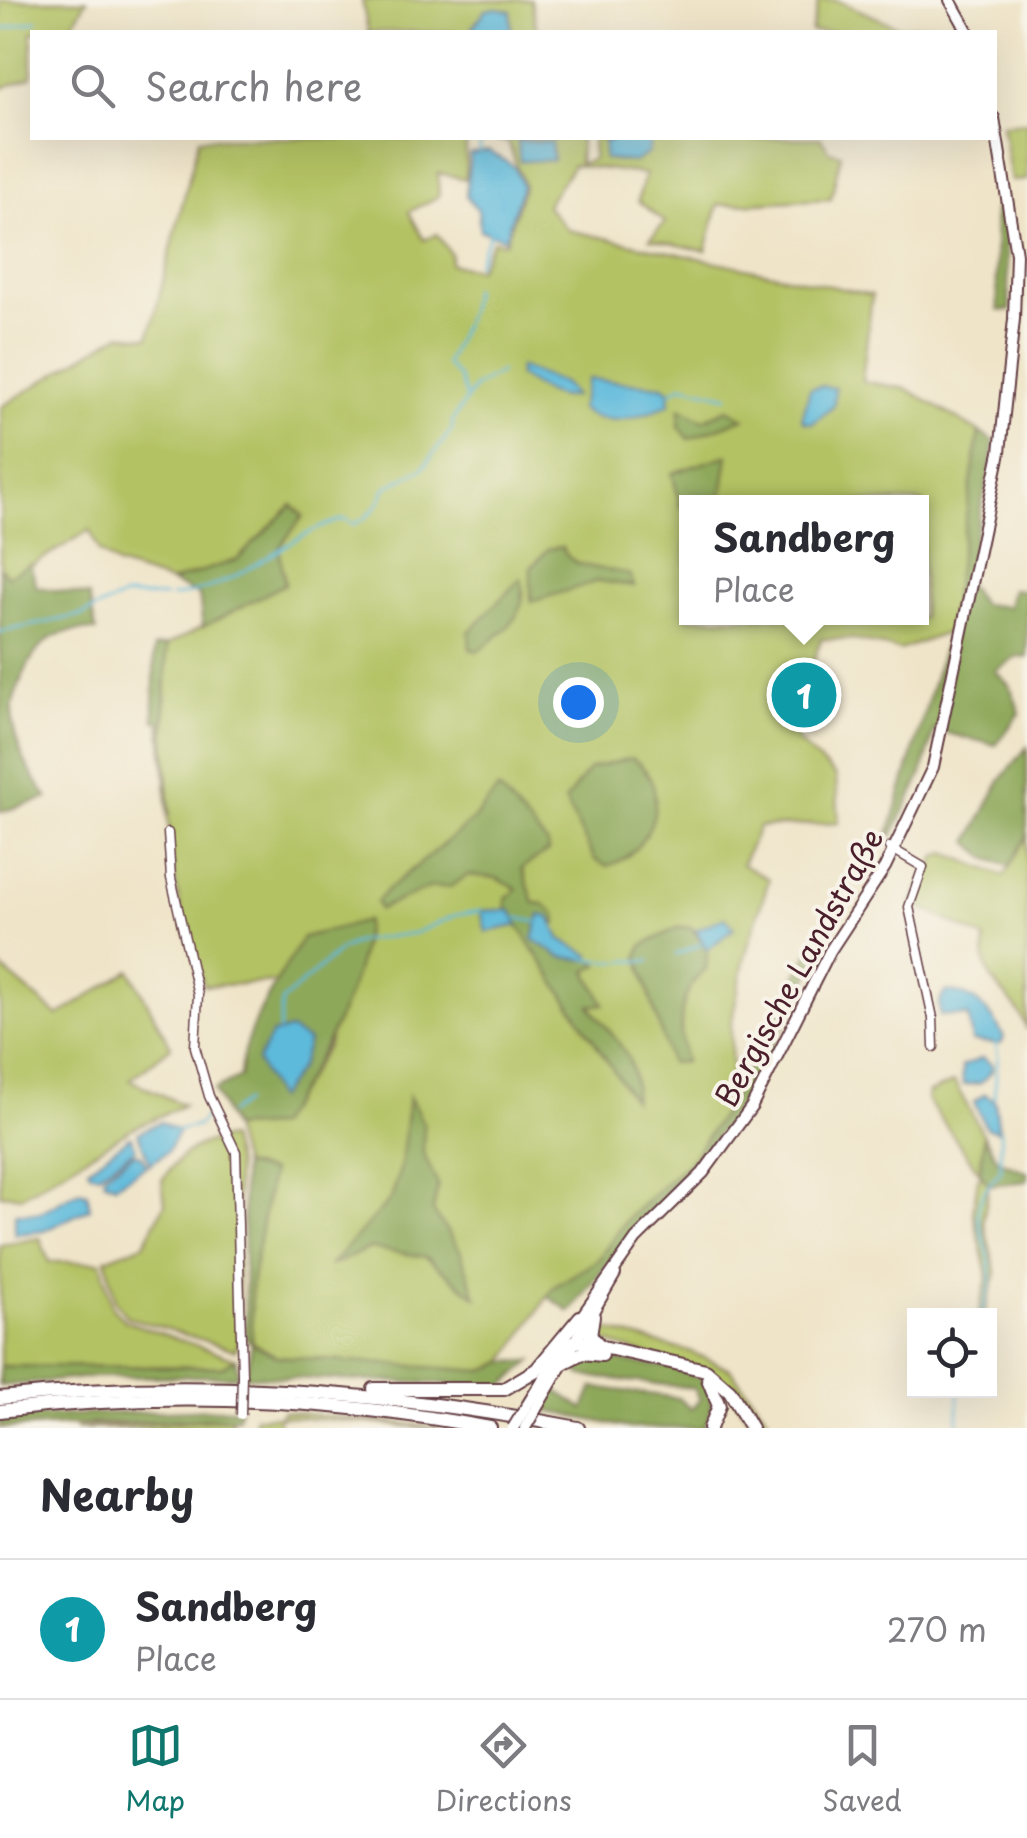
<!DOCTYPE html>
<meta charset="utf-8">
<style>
:root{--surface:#fff;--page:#f2f2f3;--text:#2b2b33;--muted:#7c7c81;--line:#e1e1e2;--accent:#0f766e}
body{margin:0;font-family:"Playpen Sans",sans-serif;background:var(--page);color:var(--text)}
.controls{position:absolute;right:30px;bottom:30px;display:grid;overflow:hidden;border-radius:0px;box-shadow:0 10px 40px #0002}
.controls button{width:90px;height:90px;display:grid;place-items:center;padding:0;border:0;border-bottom:2px solid var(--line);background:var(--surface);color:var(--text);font:50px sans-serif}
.you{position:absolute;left:578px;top:702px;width:35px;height:35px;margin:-25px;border:8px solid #fff;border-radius:50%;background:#1a73e8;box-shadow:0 0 0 15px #1a73e833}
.badge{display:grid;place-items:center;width:65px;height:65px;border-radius:50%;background:var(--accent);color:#fff;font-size:32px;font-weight:700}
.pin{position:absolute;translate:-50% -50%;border:5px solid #fff;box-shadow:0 2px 10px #0006}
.popup{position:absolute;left:679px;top:495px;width:250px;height:130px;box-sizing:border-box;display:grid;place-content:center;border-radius:0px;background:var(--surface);filter:drop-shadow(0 2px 8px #0005);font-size:32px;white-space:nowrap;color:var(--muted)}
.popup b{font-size:38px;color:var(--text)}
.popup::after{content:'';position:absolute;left:50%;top:100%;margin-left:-20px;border:20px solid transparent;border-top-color:var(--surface)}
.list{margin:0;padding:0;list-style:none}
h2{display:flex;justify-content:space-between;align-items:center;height:130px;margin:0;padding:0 40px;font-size:42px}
h2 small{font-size:32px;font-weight:400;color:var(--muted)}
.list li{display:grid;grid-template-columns:65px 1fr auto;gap:30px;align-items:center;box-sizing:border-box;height:140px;padding:0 40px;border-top:2px solid var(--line)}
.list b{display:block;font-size:38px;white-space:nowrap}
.list p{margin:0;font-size:32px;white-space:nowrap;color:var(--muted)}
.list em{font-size:32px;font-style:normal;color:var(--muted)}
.icon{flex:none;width:55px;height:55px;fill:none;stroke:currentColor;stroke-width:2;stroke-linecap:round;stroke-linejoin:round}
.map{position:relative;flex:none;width:1027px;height:1428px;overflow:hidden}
.search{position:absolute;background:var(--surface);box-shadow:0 10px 40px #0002;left:30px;right:30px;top:30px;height:110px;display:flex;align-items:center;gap:25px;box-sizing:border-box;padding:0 35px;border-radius:0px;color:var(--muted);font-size:38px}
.sheet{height:270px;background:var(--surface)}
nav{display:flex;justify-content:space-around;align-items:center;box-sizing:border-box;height:140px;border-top:2px solid var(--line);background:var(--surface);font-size:28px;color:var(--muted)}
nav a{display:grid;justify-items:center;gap:5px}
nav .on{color:var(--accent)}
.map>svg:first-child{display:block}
.green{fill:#b3c264;stroke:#7e7048;stroke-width:2.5;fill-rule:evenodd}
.forest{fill:#8ea85a;stroke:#6c6442;stroke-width:2.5}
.water{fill:#5dbadb;stroke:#546c83;stroke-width:2.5}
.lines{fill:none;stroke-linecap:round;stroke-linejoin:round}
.stream{stroke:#5dbadb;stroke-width:2.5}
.minor-casing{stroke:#633d43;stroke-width:11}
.major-casing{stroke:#633d43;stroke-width:14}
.highway-casing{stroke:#633d43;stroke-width:16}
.minor{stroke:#fff;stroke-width:8}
.major{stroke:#fff;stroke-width:10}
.highway{stroke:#fff;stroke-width:12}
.minor-bridge-casing{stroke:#633d43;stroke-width:11;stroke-linecap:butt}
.major-bridge-casing{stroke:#633d43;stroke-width:14;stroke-linecap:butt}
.minor-bridge{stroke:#fff;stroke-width:8}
.major-bridge{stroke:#fff;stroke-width:10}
.labels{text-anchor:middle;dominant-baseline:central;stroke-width:8;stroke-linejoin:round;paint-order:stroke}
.street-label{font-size:30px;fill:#4a1f2b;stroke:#f7f3e8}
</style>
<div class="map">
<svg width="1027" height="1428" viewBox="0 0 1027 1428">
<rect width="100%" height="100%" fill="#f7f3e8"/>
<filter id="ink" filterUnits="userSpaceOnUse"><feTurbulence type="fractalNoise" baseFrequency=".01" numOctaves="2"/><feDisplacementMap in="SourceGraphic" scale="20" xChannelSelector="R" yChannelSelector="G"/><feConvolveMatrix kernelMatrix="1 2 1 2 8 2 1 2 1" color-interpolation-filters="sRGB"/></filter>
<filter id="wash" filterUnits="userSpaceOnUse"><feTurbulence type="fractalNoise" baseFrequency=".0048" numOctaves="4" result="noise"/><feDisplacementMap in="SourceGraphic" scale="40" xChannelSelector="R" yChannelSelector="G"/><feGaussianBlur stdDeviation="2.25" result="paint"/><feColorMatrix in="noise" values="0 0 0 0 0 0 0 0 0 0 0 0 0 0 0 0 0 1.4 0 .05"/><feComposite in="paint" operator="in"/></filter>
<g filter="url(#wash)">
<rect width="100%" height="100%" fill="#efe4c8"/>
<!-- green -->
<g class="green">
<path d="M 0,0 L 87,0 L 68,32 L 32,32 L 32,77 L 0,89 Z"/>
<path d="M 362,0 L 531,0 L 537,32 L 511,32 L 511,11 L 486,10 L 472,28 L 475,32 L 368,32 Z"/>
<path d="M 819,0 L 836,0 L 899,27 L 948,24 L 953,32 L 811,32 Z"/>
<path d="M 1027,122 L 1027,180 L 1011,181 L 1002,124 Z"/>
<path d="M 199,138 L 478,138 L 466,140 L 466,179 L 438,173 L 439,196 L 409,212 L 424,240 L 437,234 L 451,254 L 450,264 L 478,269 L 493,241 L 505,243 L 524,186 L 508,142 L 488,138 L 580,138 L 579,164 L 593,159 L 592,138 L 609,139 L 604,142 L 651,138 L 821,138 L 829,151 L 841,154 L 831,199 L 718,205 L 706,251 L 650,239 L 665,222 L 638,201 L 645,174 L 573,165 L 546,205 L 568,230 L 872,295 L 862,381 L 907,389 L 979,432 L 949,632 L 900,650 L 853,639 L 821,639 L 796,710 L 798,742 L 836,776 L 839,823 L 759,827 L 742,864 L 769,879 L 745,956 L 731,1025 L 732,1099 L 692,1159 L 627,1219 L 598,1260 L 554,1287 L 504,1362 L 482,1371 L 276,1356 L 252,1342 L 251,1285 L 271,1172 L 242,1165 L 232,1128 L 277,1125 L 327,1047 L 366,922 L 304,937 L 278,982 L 204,986 C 161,880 163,758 167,645 L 285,584 L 279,548 L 303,516 L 292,505 L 237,560 L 170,582 L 117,565 L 99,552 L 90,530 L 19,573 L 8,576 L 0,568 L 1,407 L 120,334 L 149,337 ZM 686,502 L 922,502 L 922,618 L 686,618 Z"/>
<path d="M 1027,836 L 1027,1030 C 1013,988 978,989 985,939 L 912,903 L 937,856 L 946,853 L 1004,876 Z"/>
<path d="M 0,967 L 58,1016 L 130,970 L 171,1047 L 130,1080 L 184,1105 L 131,1129 L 22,1196 L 0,1194 Z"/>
<path d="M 954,1082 L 984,1136 L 980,1173 L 927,1100 L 929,1093 Z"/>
<path d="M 229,1138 L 236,1166 L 239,1343 L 235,1350 L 127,1317 L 115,1301 L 106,1259 L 144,1244 L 165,1204 L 162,1180 C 181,1153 196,1142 229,1138 Z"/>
<path d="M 984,1176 L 989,1185 L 983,1221 L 996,1272 L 984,1315 L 978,1315 L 988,1275 L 973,1211 L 978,1178 Z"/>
<path d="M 40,1238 L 49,1262 L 101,1262 L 112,1307 L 125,1321 L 236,1359 L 222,1367 L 0,1366 L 0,1245 Z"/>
<path d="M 593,1326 L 691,1352 L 730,1369 L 776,1428 L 756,1428 L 719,1377 L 603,1341 L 595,1337 Z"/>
<path d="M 282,1411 L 438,1428 L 280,1416 L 276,1428 L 254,1428 L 255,1417 L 280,1416 Z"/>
<path d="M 232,1418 L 231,1428 L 75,1428 Z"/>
</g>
<!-- forest -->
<g class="forest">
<path d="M 1003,205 L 1010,311 L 998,310 L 994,210 Z"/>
<path d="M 680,408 L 703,420 L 728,409 L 744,418 L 689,439 L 679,427 Z"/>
<path d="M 979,432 L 994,441 L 994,451 L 965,581 L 982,604 L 1008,607 L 1012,589 L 1027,591 L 1027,658 L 1018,656 L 995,671 L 1010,686 L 1020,713 L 996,745 L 934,730 L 922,774 L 892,836 L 889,834 L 948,632 Z"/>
<path d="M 728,455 L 721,502 L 686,502 L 681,508 L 672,473 Z"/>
<path d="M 292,505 L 303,516 L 279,548 L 285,584 L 203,627 L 199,595 L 170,582 L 237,560 Z"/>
<path d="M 562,547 C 571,572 607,566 630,575 L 634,586 L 598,581 L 531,602 L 531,568 L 548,549 Z"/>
<path d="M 30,564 L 37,587 L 89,596 L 96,631 C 58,628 39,639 24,674 C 19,685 12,700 12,712 C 12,742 30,775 48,798 L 0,812 L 0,568 L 8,576 Z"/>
<path d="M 521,578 C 531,613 503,634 477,651 L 470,649 L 469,632 Z"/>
<path d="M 167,645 L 164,724 L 170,815 L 160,722 L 154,720 L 154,647 Z"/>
<path d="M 1027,747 L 1027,836 L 1010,866 L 988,859 L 969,842 L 1000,781 Z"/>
<path d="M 632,758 C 675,786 653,853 607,866 L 595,860 L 565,801 L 590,768 Z"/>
<path d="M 498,789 L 547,843 L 548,851 L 522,868 L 534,903 L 544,904 L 556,914 L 557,923 L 538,924 L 599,965 L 587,971 L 604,1004 L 590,1006 C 612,1038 641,1056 633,1100 L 507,909 L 506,899 L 517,889 L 496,878 L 468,875 L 450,887 L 431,887 L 379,909 L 376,902 L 386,891 L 473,820 Z"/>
<path d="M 366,921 C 359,997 317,1062 277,1126 L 232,1128 L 214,1090 L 240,1077 C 242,1028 280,979 303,937 Z"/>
<path d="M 679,927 L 691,927 L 708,950 L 706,969 C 677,992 678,1027 685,1062 L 670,1063 L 638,956 L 642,946 Z"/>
<path d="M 819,933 L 829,937 L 755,1082 L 700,1159 L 643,1218 L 570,1312 L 548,1296 L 554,1287 L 598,1260 L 627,1219 L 692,1159 L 732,1099 Z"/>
<path d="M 409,1096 L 424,1125 L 423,1153 L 438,1185 L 433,1211 L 460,1250 L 476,1297 L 426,1257 L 370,1248 L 329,1266 L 391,1199 L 401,1166 Z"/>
<path d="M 984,1136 L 998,1160 L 1027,1172 L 1027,1181 L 989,1185 L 980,1173 Z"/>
<path d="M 242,1165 L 271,1172 L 251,1285 L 252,1343 L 276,1356 L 482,1371 L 504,1362 L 532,1361 L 503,1386 L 245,1376 L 252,1343 L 246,1339 Z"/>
<path d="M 582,1356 L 673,1368 L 702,1379 C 712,1397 716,1410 703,1428 L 630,1428 L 543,1410 L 554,1389 L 584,1409 L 593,1387 L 678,1398 L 691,1409 L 700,1399 L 694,1388 L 583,1376 L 569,1367 Z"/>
<path d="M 236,1359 L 238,1376 L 91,1377 L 0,1386 L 0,1366 L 222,1367 Z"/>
<path d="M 240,1408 L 238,1417 L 0,1428 L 0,1420 L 24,1417 Z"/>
</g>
<!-- water -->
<g class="water">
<path d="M 496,8 L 511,11 L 511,32 L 475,32 L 472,28 L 486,10 Z"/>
<path d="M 605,138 L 651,138 L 648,153 L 634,162 L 604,159 L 604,141 L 609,141 Z"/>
<path d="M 517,141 L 551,142 L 553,160 L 520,161 Z"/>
<path d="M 489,151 L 515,167 L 522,186 L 505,239 L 480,230 L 478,210 L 466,196 L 470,154 Z"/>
<path d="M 519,367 L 563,383 L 574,396 C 557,401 533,386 518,375 Z"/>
<path d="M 588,379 L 663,386 L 669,390 L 670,404 C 643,416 605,430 580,409 Z"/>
<path d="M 820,386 L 835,388 L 834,406 L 813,423 L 805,422 L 802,419 L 810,389 Z"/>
<path d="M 497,910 L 512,911 L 519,925 L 486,932 L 481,911 Z"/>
<path d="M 540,915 L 550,917 L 561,940 L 590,955 L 588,960 L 561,957 L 533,939 Z"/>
<path d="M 725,917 L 734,928 L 707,950 L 696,930 Z"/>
<path d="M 946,991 C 974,993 993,1013 1004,1038 L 1001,1044 L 972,1041 L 968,1016 L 940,1015 L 939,1002 Z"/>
<path d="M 290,1030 L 308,1041 L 301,1066 L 277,1099 L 257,1061 L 272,1034 Z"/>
<path d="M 983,1058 L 992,1065 L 992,1071 L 981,1083 L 963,1085 L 962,1066 Z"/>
<path d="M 985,1094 L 995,1101 L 999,1131 L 986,1128 L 974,1102 Z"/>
<path d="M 160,1122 L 179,1131 L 167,1152 L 150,1164 L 138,1133 Z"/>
<path d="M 131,1136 L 136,1149 L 99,1174 L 91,1173 L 88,1168 Z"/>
<path d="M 133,1154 L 140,1154 L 147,1165 L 115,1185 L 104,1180 L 104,1175 Z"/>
<path d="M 79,1191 L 87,1193 L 90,1208 L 44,1231 L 15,1234 L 15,1213 L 39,1213 Z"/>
</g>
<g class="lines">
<!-- stream -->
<g class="stream">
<path d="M 0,30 L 37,21"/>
<path d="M 480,138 L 480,156"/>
<path d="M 477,264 L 490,233"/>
<path d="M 670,393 L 682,385 L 728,396"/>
<path d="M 466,397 L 459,378 L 446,364 L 468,313 L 473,289"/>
<path d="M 171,597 C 245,587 282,536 344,519 L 353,524 C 369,519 381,503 385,488 L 423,468 L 453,428 L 452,421 L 475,387 L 501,372"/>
<path d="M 0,632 L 82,615 L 126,596 L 165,597"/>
<path d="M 517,918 L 538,922"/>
<path d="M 676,955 L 701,944"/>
<path d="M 586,959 L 618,962"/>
<path d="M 623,961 L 650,961"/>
<path d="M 279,1031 L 282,1001 L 340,950 L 359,941 L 415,933 L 456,915 L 481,911"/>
<path d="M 994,1097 L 998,1055 L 995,1041"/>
<path d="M 229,1113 L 245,1102"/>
<path d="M 175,1131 L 197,1126 L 207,1115"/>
<path d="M 981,1316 C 984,1303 991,1289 991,1276 C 990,1229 957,1214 1001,1171 L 1000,1130"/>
<path d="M 958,1428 L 959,1390"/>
</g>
</g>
</g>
<g filter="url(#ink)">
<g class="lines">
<defs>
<g id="minor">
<path d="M 168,833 L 171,878 L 198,995 L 195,1047 L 209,1096 L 236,1152 L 242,1375"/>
<path d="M 889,847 L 923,867 L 909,907 L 933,1018 L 934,1047"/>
</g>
<g id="major">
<path d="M 950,0 L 968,32"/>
<path d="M 577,1323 L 636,1239 L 703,1173 L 752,1106 L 830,951 L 885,867 L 933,767 L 1000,452 L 1014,319 L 1016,254 L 994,118"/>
<path d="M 526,1407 L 566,1342"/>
<path d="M 536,1409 L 615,1274"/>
</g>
<g id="highway">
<path d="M 593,1316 L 590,1335 L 600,1346"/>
<path d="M 563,1346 L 576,1341 L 706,1370 L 730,1391 L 751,1428"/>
<path d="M 563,1363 L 582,1353 L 602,1355"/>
<path d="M 708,1379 L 719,1406 L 710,1428"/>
<path d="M 374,1389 L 504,1389 L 536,1370 L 580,1317"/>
<path d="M 0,1398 C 195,1377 385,1391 578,1428"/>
<path d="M 0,1411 C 163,1391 328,1398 490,1428"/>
</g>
</defs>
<!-- minor casing -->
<use href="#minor" class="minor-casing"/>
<!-- major casing -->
<use href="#major" class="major-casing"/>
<!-- highway casing -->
<use href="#highway" class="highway-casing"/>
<!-- minor -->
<use href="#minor" class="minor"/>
<!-- major -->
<use href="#major" class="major"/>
<!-- highway -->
<use href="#highway" class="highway"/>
<defs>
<path id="minor-bridge" d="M 241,1415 L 242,1375"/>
<g id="major-bridge">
<path d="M 513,1428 L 526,1407"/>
<path d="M 525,1428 L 536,1409"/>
</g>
</defs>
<!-- minor-bridge casing -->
<use href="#minor-bridge" class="minor-bridge-casing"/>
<!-- major-bridge casing -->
<use href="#major-bridge" class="major-bridge-casing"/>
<!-- minor-bridge -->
<use href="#minor-bridge" class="minor-bridge"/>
<!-- major-bridge -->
<use href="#major-bridge" class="major-bridge"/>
</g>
</g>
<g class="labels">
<!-- street labels -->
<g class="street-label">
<text transform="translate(798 967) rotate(-61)">Bergische Landstraße</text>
</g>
</g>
</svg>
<div class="controls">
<button><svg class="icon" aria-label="locate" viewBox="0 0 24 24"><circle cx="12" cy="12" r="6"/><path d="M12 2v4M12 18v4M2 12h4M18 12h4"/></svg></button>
</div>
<div class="you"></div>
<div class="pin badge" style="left:804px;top:695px;background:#0f9aa8">1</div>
<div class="popup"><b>Sandberg</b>Place</div>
<div class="search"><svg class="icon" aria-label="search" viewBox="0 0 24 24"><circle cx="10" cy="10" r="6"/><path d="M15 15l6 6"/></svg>Search here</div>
</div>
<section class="sheet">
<h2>Nearby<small></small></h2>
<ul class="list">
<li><span class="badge" style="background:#0f9aa8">1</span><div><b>Sandberg</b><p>Place</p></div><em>270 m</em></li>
</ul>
</section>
<nav>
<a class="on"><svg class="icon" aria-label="map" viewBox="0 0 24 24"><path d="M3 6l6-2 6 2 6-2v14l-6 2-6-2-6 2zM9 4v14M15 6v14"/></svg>Map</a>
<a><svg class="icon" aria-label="directions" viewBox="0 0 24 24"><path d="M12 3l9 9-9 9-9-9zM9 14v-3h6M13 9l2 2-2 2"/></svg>Directions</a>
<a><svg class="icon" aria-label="saved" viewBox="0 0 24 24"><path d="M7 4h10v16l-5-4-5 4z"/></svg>Saved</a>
</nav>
